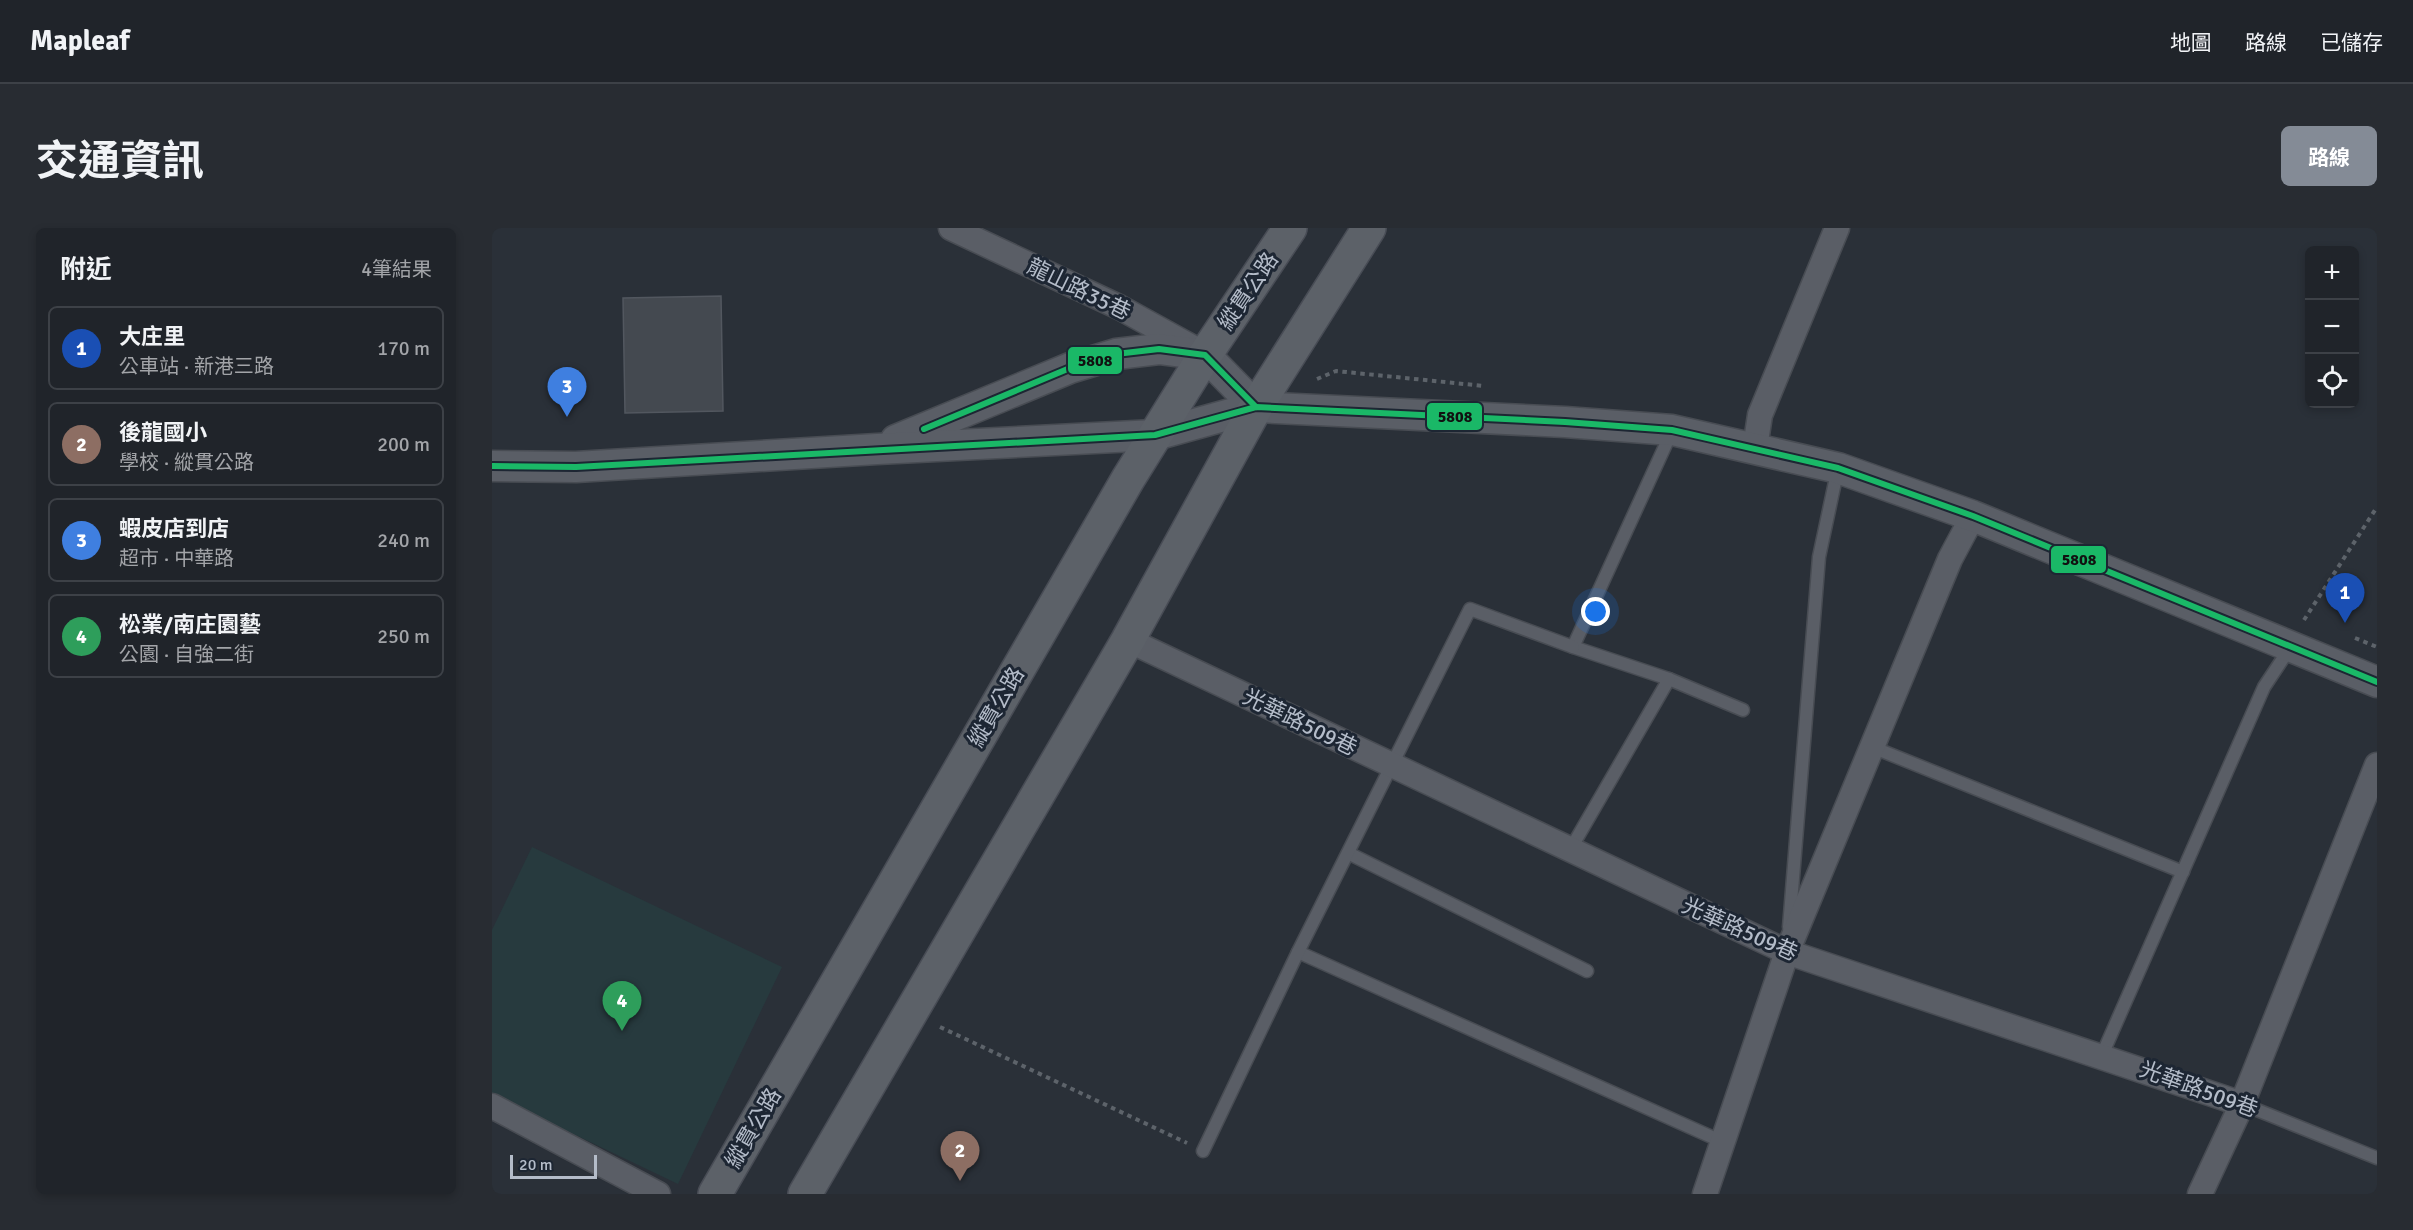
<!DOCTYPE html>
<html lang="zh-TW">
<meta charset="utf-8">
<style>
:root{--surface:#20242a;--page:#282c32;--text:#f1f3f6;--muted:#a2a4a8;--line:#3d4147;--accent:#848b96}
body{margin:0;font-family:Signika,"Noto Sans TC",sans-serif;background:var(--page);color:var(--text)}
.controls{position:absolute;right:18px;top:18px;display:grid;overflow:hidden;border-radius:9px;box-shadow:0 3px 9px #0003}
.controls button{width:54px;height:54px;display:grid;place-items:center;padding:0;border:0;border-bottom:2px solid var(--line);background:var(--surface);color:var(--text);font:30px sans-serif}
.scale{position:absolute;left:18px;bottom:15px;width:87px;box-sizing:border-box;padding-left:6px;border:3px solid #b4bcc9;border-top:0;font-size:16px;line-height:21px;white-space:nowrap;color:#b4bcc9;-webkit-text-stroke:4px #1d2633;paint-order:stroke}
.you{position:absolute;left:1104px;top:384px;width:21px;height:21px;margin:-15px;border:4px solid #fff;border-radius:50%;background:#1a73e8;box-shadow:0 0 0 9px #1a73e833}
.badge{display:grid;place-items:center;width:39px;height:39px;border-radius:50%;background:var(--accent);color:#fff;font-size:20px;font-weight:700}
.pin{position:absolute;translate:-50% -50px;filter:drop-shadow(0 2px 3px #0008)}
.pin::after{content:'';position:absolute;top:32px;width:21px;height:18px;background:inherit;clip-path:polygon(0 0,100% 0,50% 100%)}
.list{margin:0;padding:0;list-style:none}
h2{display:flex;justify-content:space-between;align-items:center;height:78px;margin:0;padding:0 24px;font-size:26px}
h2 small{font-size:20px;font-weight:400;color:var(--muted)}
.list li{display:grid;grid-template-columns:39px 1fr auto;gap:18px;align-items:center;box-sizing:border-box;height:84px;margin:0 12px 12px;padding:0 12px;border:2px solid var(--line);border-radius:9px}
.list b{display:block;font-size:22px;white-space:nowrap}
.list p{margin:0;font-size:20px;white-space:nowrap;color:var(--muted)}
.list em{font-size:20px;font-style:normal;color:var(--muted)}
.icon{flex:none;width:33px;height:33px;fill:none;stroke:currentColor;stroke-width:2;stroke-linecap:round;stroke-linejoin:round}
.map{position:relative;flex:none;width:1885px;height:966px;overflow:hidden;border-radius:9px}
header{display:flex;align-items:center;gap:36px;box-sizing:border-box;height:84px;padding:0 30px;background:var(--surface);border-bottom:2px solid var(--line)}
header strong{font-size:28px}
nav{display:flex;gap:33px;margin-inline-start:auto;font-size:21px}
.intro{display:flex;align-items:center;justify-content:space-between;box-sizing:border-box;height:144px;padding:0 36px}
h1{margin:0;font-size:42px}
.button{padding:15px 27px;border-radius:9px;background:var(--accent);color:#fff;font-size:21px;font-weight:700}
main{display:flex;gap:36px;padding:0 36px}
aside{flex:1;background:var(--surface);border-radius:9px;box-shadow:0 3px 9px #0003}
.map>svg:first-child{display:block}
.green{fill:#273a3e}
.building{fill:#444950;stroke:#52575f;stroke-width:1.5}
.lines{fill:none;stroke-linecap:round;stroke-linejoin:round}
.service-casing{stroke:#484c53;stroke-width:15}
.minor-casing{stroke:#484c53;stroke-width:27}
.tertiary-casing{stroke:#484c53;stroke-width:33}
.primary-casing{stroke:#484c55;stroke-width:36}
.path{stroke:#5d636a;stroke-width:4;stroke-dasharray:4.5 4.5;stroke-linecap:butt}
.service{stroke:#5a5e66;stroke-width:12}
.minor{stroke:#5a5e66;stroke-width:24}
.tertiary{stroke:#5a5e66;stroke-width:30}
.primary{stroke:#5c6168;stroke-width:33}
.bus-1-casing{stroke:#1d2633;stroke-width:10}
.bus-1{stroke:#1ab867;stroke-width:6}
.labels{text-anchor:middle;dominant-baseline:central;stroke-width:6;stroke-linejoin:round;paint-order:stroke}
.street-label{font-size:22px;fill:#b4bcc9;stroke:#1d2633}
.line-badge{stroke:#1d2633;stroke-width:2}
.pale-badge-label{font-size:16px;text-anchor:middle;font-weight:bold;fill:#111}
</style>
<header>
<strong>Mapleaf</strong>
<nav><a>地圖</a><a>路線</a><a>已儲存</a></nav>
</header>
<div class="intro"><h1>交通資訊</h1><a class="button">路線</a></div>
<main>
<aside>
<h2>附近<small>4筆結果</small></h2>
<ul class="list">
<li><span class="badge" style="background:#1a4fb4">1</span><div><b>大庄里</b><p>公車站 · 新港三路</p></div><em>170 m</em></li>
<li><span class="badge" style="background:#8d6e63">2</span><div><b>後龍國小</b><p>學校 · 縱貫公路</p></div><em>200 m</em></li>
<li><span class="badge" style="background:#3f7fe0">3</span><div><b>蝦皮店到店</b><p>超市 · 中華路</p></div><em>240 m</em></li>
<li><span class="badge" style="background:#2e9e5b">4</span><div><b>松業/南庄園藝</b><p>公園 · 自強二街</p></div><em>250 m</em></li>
</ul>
</aside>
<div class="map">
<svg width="1885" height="966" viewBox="0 0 1885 966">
<rect width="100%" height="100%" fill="#2a3038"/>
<!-- green -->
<path class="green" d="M 40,619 L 290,739 L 186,956 L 0,867 L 0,702 Z"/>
<!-- building -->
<path class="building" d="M 229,68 L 231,183 L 133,185 L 131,70 Z"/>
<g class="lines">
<defs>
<g id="service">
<path d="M 1177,451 L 1251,482"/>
<path d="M 1380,519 L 1691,644"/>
<path d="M 1078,622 L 1177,451 L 1081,419 L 1180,203"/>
<path d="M 856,625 L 1095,743"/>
<path d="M 1297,699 L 1327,329 L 1346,240"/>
<path d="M 806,724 L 1231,914"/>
<path d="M 1610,827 L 1772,459 L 1798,420"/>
<path d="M 1750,876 L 1885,930"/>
<path d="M 711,923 L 806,724 L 978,381 L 1081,419"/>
</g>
<g id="minor">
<path d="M 459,0 L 627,79 L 707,123"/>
<path d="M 1263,220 L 1268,187 L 1345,0"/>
<path d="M 636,412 L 1295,724 L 1750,876"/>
<path d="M 0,878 L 166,966"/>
<path d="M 1213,966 L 1295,724 L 1458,331 L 1481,288"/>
<path d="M 1708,966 L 1750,876 L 1885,537"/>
</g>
<g id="tertiary">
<path d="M 404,212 L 578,140 L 624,126 L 667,121 L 713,127 L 764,179"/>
<path d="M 0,238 L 84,239 L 385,221 L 663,207 L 764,179 L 1073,194 L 1180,202 L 1346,240 L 1481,288 L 1885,454"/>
</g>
<g id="primary">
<path d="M 223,966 L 636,251 L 713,127 L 798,0"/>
<path d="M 313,966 L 636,412 L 764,179 L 877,0"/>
</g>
</defs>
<!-- service casing -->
<use href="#service" class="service-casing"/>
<!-- minor casing -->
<use href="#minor" class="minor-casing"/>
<!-- tertiary casing -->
<use href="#tertiary" class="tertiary-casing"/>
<!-- primary casing -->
<use href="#primary" class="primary-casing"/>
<!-- path -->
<g class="path">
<path d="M 825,151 L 844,143 L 992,158"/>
<path d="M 1812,392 L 1885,279"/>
<path d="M 1863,410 L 1885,419"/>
<path d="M 448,799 L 695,915"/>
</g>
<!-- service -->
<use href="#service" class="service"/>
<!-- minor -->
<use href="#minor" class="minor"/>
<!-- tertiary -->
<use href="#tertiary" class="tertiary"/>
<!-- primary -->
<use href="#primary" class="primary"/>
<defs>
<g id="bus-1">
<path d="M 432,201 L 578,140 L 624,126 L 667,121 L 713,127 L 764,179"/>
<path d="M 0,238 L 84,239 L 663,207 L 764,179 L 1073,194 L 1180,202 L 1346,240 L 1481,288 L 1885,454"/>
</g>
</defs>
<!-- bus-1 casing -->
<use href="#bus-1" class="bus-1-casing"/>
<!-- bus-1 -->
<use href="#bus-1" class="bus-1"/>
</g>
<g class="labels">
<!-- street labels -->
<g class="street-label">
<text transform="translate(587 61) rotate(26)">龍山路35巷</text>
<text transform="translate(756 63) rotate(-56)">縱貫公路</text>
<text transform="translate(504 479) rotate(-60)">縱貫公路</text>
<text transform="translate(808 494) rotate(26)">光華路509巷</text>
<text transform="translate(1248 701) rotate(24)">光華路509巷</text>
<text transform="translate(1707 861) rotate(20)">光華路509巷</text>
<text transform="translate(261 900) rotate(-60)">縱貫公路</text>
</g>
</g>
<g class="line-badge">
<rect x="575" y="118" width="56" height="29" rx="6" fill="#1ab867"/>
<rect x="934" y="174" width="57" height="29" rx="6" fill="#1ab867"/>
<rect x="1558" y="317" width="57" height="29" rx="6" fill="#1ab867"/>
</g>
<g class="pale-badge-label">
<text x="603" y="138">5808</text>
<text x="963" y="194">5808</text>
<text x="1587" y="337">5808</text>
</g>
</svg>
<div class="controls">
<button>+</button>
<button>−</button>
<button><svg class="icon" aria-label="locate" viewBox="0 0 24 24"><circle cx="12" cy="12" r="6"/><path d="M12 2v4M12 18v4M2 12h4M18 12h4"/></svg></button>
</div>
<div class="scale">20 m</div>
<div class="you"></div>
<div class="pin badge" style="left:1853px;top:395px;background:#1a4fb4">1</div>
<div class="pin badge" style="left:468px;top:953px;background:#8d6e63">2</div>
<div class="pin badge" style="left:75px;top:189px;background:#3f7fe0">3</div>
<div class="pin badge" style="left:130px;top:803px;background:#2e9e5b">4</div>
</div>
</main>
